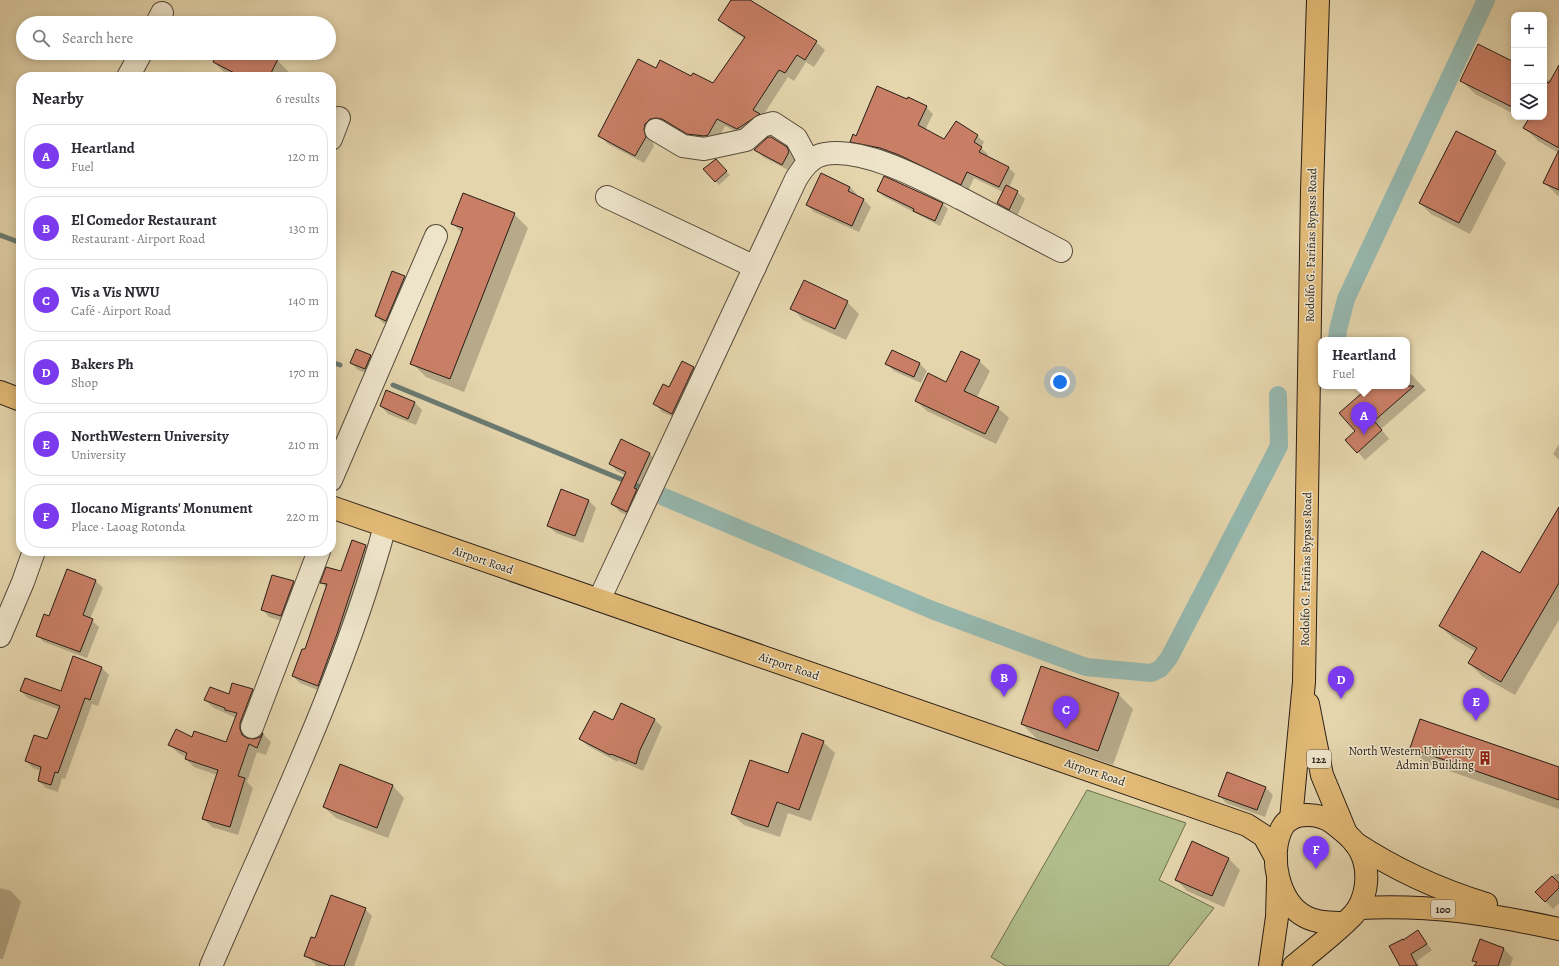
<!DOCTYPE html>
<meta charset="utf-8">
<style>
:root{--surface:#fff;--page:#f7f7f7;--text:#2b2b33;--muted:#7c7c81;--line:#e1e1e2;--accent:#7c3aed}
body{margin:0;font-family:Alegreya,serif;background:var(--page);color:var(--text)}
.controls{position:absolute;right:12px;top:12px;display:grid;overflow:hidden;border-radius:8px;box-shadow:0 2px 10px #0003}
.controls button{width:36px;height:36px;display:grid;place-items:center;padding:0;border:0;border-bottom:1px solid var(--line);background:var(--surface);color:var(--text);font:20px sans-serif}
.you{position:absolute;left:1060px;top:382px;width:14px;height:14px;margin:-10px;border:3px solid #fff;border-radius:50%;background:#1a73e8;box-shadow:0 0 0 6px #1a73e833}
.badge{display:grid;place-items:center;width:26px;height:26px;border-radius:50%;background:var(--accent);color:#fff;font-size:13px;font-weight:700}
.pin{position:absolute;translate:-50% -33px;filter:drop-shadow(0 1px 2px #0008)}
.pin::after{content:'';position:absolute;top:21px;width:14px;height:12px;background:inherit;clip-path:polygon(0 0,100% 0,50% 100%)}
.popup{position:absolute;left:1318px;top:337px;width:92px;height:52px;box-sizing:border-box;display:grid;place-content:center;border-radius:8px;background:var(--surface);filter:drop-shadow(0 1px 3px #0005);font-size:13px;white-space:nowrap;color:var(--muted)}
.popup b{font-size:15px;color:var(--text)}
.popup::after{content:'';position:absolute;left:50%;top:100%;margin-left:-8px;border:8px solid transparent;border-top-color:var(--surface)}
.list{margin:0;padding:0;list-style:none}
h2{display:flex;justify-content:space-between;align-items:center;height:52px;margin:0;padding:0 16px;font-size:17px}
h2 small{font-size:13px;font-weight:400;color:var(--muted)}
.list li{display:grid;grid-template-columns:26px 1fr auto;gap:12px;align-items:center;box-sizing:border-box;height:64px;margin:0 8px 8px;padding:0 8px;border:1px solid var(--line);border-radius:16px}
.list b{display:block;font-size:15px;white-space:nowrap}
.list p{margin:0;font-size:13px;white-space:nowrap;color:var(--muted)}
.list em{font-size:13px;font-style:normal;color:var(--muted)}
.icon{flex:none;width:22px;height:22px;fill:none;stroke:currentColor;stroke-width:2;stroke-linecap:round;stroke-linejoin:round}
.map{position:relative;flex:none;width:1559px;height:966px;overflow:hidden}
.search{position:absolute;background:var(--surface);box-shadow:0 2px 10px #0003;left:16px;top:16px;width:320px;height:44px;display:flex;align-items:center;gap:10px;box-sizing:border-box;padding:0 14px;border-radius:22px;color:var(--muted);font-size:15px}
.panel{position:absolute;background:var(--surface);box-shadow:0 2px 10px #0003;left:16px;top:72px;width:320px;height:484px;border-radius:16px}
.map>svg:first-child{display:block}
.green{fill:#b1be8c;stroke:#6c6e50}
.shadow{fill:#0003}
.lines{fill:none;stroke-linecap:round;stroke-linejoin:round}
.stream{stroke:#6a7a71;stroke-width:5}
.canal{stroke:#96b8af;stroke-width:18}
.building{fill:#c97f66;stroke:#271d15}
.minor-casing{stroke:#564b3b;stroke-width:24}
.major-casing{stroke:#271d15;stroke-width:24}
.minor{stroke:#eee4ca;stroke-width:22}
.major{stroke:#e2ba76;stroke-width:22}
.labels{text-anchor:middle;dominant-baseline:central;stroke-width:3;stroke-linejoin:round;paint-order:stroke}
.shield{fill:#eee4ca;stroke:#63594b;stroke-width:1}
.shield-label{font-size:11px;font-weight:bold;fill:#271d15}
.street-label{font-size:12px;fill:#271d15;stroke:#eee4ca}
.poi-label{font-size:12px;fill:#271d15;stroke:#eee4ca;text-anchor:end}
</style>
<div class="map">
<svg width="1559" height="966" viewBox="0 0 1559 966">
<rect width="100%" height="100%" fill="#e5d5ad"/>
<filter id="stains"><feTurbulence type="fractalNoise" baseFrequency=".005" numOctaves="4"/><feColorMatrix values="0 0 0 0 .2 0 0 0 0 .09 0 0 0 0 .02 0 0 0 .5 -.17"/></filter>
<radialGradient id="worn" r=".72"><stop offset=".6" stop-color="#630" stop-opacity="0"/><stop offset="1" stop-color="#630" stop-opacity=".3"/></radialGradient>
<!-- green -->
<path class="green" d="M 1087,790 L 1186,823 L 1159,880 L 1214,908 L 1168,966 L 1006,966 L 991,957 Z"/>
<!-- shadow -->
<g class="shadow">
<path d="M 732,0 L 749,0 L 816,42 L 825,50 L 814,67 L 806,62 L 794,81 L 788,77 L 762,117 L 746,137 L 725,126 L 716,144 L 652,139 L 654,146 L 644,163 L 608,144 L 600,135 L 657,69 L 713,85 L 745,39 L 728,28 L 719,19 Z"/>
<path d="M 219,53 L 263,53 L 277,60 L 289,72 L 286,77 L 233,77 L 226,74 L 214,62 Z"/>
<path d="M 1514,63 L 1514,114 L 1475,94 L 1461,80 Z"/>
<path d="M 1544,78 L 1559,84 L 1559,197 L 1544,182 L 1559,153 L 1538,141 L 1525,128 L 1528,121 L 1520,117 L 1544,117 Z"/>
<path d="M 909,99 L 926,107 L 933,114 L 925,130 L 945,140 L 977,136 L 984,142 L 981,148 L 988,154 L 986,157 L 1009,168 L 1015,174 L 1009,188 L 1017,192 L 1025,199 L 1017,216 L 1006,210 L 998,203 L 1003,192 L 974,178 L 968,191 L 858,148 L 851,142 Z"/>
<path d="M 786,148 L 796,160 L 790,171 L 763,157 L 756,150 Z"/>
<path d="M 1495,152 L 1506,163 L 1470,234 L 1431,214 L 1420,203 Z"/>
<path d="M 716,161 L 730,175 L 719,185 L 705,169 Z"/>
<path d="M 885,178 L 943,204 L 948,209 L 940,226 L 883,196 L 878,191 Z"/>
<path d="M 850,187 L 857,194 L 856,196 L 864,200 L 871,207 L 859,232 L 814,212 L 807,205 Z"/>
<path d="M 514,214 L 528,228 L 464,392 L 426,377 L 412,363 L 462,233 L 452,223 Z"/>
<path d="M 405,276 L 412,284 L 394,327 L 383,323 L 376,316 Z"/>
<path d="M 804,282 L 847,302 L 859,314 L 846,340 L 803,320 L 792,308 Z"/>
<path d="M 371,356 L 378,363 L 373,376 L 358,370 L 351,363 Z"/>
<path d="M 979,361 L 990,371 L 977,397 L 998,408 L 1009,418 L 996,444 L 927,411 L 916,401 L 946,383 Z"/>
<path d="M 683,362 L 694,367 L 701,375 L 680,420 L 662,412 L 655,404 L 670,388 Z"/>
<path d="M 886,363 L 920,364 L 927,371 L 921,383 L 894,371 Z"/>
<path d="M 1407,370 L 1426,390 L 1381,429 L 1389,439 L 1365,460 L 1358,452 L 1356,431 L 1371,386 L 1407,386 Z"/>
<path d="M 387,391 L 415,403 L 422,410 L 416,425 L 388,414 L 381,406 Z"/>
<path d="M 621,440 L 650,454 L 657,462 L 634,518 L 620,512 L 612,504 L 626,476 L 617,471 L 610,464 Z"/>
<path d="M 1559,444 L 1559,460 L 1553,454 Z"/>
<path d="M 562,490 L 589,501 L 596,508 L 583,543 L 556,533 L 548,526 Z"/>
<path d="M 1559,509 L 1559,620 L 1515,695 L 1483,677 L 1469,663 L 1476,652 L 1454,639 L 1440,626 L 1521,575 Z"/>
<path d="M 352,541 L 366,546 L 373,553 L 325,693 L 300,683 L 293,676 L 305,651 L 327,588 L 321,582 L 342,573 Z"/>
<path d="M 68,570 L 96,581 L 103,588 L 90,619 L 99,627 L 87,658 L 44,642 L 37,635 L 50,618 Z"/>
<path d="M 293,582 L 301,590 L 288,623 L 269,617 L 262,609 Z"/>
<path d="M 74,658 L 102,668 L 109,675 L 98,706 L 92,704 L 65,779 L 62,778 L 58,792 L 46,788 L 39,781 L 41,771 L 33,768 L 26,761 L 48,741 L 60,710 L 28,698 L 21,691 L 62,693 Z"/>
<path d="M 253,690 L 261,698 L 248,731 L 248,738 L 255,740 L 263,734 L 271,742 L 266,755 L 257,752 L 247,782 L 253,788 L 238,835 L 212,827 L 204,819 L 217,775 L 194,767 L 186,759 L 186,757 L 178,753 L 170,745 L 193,738 L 227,744 L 236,718 L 214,708 L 205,700 Z"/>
<path d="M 1118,694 L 1133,709 L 1113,765 L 1037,739 L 1022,724 Z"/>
<path d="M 655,720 L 662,727 L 643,771 L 618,760 L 618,762 L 588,746 L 580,739 L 613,722 Z"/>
<path d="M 823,742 L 835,753 L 811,821 L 788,813 L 780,837 L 744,825 L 732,814 L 788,774 Z"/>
<path d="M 1411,748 L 1559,768 L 1559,809 L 1426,763 Z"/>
<path d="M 341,766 L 393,786 L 404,798 L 388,838 L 336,818 L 324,807 Z"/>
<path d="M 1227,773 L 1266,788 L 1273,795 L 1265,817 L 1226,803 L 1219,795 Z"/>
<path d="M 1228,858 L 1240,870 L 1224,907 L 1187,891 L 1176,879 Z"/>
<path d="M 1555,874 L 1559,874 L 1559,903 L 1553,909 L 1536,892 Z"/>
<path d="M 0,888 L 11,891 L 21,902 L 3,959 L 0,959 Z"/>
<path d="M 365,909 L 372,916 L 354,966 L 315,966 L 316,964 L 305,955 L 315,939 Z"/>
<path d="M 1418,932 L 1432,950 L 1417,961 L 1420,966 L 1401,966 L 1404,941 Z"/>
<path d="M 1481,941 L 1504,949 L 1513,958 L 1510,966 L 1476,966 L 1477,964 L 1474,960 Z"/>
</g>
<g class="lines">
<!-- stream -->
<g class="stream">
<path d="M 0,235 L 21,243"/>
<path d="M 331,362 L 340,365"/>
<path d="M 393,385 L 645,489"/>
</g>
<!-- canal -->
<g class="canal">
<path d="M 1337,340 L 1338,330 L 1346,299 L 1486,0"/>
<path d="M 664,497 L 932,610 L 1086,667 L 1151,673 L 1160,669 L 1169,658 L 1279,446 L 1278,395"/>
</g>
</g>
<!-- building -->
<g class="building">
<path d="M 731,0 L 750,0 L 817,41 L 805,60 L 797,55 L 785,73 L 779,70 L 753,110 L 760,114 L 737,129 L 717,119 L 708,135 L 704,136 L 687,134 L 662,119 L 656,118 L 650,119 L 645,124 L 644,130 L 646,137 L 635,156 L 598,136 L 638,59 L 656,68 L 660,60 L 691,76 L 693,73 L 713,83 L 745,37 L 718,20 Z"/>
<path d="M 1478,44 L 1514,62 L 1514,108 L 1460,81 Z"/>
<path d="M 218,53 L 265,53 L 278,59 L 269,77 L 242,77 L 213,62 Z"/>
<path d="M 1559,65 L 1559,148 L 1523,128 L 1530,117 L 1544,117 L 1544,81 L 1549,83 Z"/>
<path d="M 877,86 L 907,99 L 908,97 L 927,106 L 918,125 L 944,139 L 956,121 L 978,135 L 974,142 L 982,147 L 979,152 L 1009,167 L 999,187 L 967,172 L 961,185 L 899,155 L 880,148 L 850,142 L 853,134 L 856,136 Z"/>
<path d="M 1456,131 L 1496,151 L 1459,223 L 1419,203 Z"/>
<path d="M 768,137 L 771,137 L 787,147 L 789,152 L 782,165 L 754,150 Z"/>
<path d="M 1559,150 L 1559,190 L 1543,183 Z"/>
<path d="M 716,159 L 727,171 L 715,182 L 703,169 Z"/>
<path d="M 821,173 L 850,187 L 848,191 L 864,199 L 852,226 L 806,205 Z"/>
<path d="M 884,176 L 943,203 L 935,221 L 913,211 L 914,209 L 877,191 Z"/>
<path d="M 1006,185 L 1018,191 L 1009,210 L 997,203 Z"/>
<path d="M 463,193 L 515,213 L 450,379 L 410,364 L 463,228 L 451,224 Z"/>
<path d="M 392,271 L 405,276 L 386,321 L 375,316 Z"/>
<path d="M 804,280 L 848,301 L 835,329 L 790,309 Z"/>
<path d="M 356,349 L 371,355 L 365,369 L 350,363 Z"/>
<path d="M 892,350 L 920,363 L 914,377 L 885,364 Z"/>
<path d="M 961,351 L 980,360 L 964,391 L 999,407 L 985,434 L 915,401 L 928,373 L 946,382 Z"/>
<path d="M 682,361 L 694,367 L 672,414 L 653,404 L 663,384 L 669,387 Z"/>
<path d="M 1370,386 L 1414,386 L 1374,421 L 1382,430 L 1357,453 L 1345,440 L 1355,431 L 1339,413 Z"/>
<path d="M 386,390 L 415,402 L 408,419 L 380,406 Z"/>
<path d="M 621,439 L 650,453 L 634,488 L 637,489 L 627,512 L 611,504 L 626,472 L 609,464 Z"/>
<path d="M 561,489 L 589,500 L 575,536 L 547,526 Z"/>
<path d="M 1559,507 L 1559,583 L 1501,682 L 1468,663 L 1477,648 L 1439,626 L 1482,551 L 1520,573 Z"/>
<path d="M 352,540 L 366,545 L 337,634 L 318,686 L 292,676 L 302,649 L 305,649 L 327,584 L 320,583 L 326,567 L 341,571 Z"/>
<path d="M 67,569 L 96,580 L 83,615 L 93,619 L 80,652 L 36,636 L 44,614 L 49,616 Z"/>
<path d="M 272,575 L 294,581 L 281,616 L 261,610 Z"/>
<path d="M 73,656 L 102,667 L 90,700 L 85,698 L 58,773 L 55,772 L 51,785 L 38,781 L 41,767 L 25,761 L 34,735 L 47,739 L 60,706 L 20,691 L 25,678 L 61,691 Z"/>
<path d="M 1041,666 L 1119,693 L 1098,751 L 1021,724 Z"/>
<path d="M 232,683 L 253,689 L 240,723 L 240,729 L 242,735 L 247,738 L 254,739 L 260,737 L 263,733 L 257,748 L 249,744 L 238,776 L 245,778 L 230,827 L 202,819 L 218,770 L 185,759 L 187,753 L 168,745 L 176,729 L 192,737 L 194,731 L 226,742 L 237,713 L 225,710 L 225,708 L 204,700 L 210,687 L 229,694 Z"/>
<path d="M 621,703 L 655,719 L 640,750 L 636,764 L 611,754 L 610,755 L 579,739 L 594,711 L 613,720 Z"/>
<path d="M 1420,719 L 1559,767 L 1559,800 L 1410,748 Z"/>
<path d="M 802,733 L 824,741 L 799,810 L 777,802 L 768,827 L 731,814 L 750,760 L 788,773 Z"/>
<path d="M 340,764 L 393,785 L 377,828 L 323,807 Z"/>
<path d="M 1227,772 L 1266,787 L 1257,810 L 1218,796 Z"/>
<path d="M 1192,841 L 1229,858 L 1212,896 L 1175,880 Z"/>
<path d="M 1552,876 L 1559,883 L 1559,888 L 1545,902 L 1535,892 Z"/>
<path d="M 331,895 L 366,908 L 344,966 L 331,966 L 304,956 L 311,937 L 315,938 Z"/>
<path d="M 1418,930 L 1427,944 L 1411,954 L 1417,966 L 1400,966 L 1389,946 L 1403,939 L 1403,940 Z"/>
<path d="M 1480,939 L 1504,948 L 1498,966 L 1474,966 L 1477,962 L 1472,961 Z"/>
</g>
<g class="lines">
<defs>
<g id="minor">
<path d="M 157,23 L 162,13"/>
<path d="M 128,77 L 141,53"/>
<path d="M 656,130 L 683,146 L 704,149 L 746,140 L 762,126 L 773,123 L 796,138 L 809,162"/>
<path d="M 331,139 L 339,118"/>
<path d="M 607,197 L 755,267"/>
<path d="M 331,480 L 436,236"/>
<path d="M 599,600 L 796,179 C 803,168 811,156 825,154 C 865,147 926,181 962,199 C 995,216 1028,234 1061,251"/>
<path d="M 0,636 L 23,582 L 34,551"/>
<path d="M 252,727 L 319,551"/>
<path d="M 211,966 C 273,822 344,678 385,526"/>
</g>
<g id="major">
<path d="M 0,392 L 21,400"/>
<path d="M 331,507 L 1247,825 L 1264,836 L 1276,858"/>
<path d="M 1308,704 L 1322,775 L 1346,833"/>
<path d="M 1291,819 L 1304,682 L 1312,191 L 1318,0"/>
<path d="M 1355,843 C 1396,870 1440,890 1486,904"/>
<path d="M 1359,908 C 1432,904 1489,914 1559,929"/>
<path d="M 1270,966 L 1277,917 L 1278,881"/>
<path d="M 1294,966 C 1314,949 1336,933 1354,914 C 1366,900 1369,877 1364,860 C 1359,843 1346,833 1333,823 C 1320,813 1291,810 1282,828 C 1268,855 1278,903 1306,917 C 1318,923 1332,923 1345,923"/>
</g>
</defs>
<!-- minor casing -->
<use href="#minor" class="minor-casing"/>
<!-- major casing -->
<use href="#major" class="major-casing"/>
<!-- minor -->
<use href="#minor" class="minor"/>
<!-- major -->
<use href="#major" class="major"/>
</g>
<!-- icons -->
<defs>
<symbol id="building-bare" viewBox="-9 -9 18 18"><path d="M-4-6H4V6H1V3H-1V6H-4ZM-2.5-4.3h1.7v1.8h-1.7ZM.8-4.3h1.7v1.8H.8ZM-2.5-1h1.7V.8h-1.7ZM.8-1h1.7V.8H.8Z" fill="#8f2418" stroke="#eee4ca" stroke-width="2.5" paint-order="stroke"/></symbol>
</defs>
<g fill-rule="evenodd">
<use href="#building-bare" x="1475" y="748" width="20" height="20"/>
</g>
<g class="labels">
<!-- shield labels -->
<g class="shield">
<rect x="1307" y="750" width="24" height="18" rx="3"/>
<rect x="1431" y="900" width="24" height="18" rx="3"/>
</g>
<g class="shield-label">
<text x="1319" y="759">122</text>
<text x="1443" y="909">100</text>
</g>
<!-- street labels -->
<g class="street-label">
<text transform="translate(1311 245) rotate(-89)">Rodolfo G. Fariñas Bypass Road</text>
<text transform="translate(483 560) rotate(19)">Airport Road</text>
<text transform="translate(1306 569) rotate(-89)">Rodolfo G. Fariñas Bypass Road</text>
<text transform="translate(789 666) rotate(19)">Airport Road</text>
<text transform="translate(1095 772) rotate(19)">Airport Road</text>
</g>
<!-- poi labels -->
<g class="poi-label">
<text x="1474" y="751">North Western University<tspan x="1474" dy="14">Admin Building</tspan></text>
</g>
</g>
<rect width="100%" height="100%" filter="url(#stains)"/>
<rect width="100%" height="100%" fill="url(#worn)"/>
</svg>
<div class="controls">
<button>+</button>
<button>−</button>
<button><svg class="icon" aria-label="layers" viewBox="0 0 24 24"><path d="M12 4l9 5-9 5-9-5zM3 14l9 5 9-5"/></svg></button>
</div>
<div class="you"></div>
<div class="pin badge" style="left:1364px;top:435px">A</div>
<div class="popup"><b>Heartland</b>Fuel</div>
<div class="pin badge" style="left:1004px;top:697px">B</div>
<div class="pin badge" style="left:1066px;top:729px">C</div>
<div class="pin badge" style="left:1341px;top:699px">D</div>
<div class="pin badge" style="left:1476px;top:721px">E</div>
<div class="pin badge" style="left:1316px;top:869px">F</div>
<div class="search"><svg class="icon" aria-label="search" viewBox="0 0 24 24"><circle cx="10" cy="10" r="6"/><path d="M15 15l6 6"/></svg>Search here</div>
<section class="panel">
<h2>Nearby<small>6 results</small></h2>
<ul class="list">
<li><span class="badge">A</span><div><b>Heartland</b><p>Fuel</p></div><em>120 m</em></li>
<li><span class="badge">B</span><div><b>El Comedor Restaurant</b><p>Restaurant · Airport Road</p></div><em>130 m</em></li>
<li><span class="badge">C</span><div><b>Vis a Vis NWU</b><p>Café · Airport Road</p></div><em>140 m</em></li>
<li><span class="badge">D</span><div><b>Bakers Ph</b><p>Shop</p></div><em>170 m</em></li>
<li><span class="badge">E</span><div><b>NorthWestern University</b><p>University</p></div><em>210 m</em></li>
<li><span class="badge">F</span><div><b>Ilocano Migrants' Monument</b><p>Place · Laoag Rotonda</p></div><em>220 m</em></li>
</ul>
</section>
</div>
